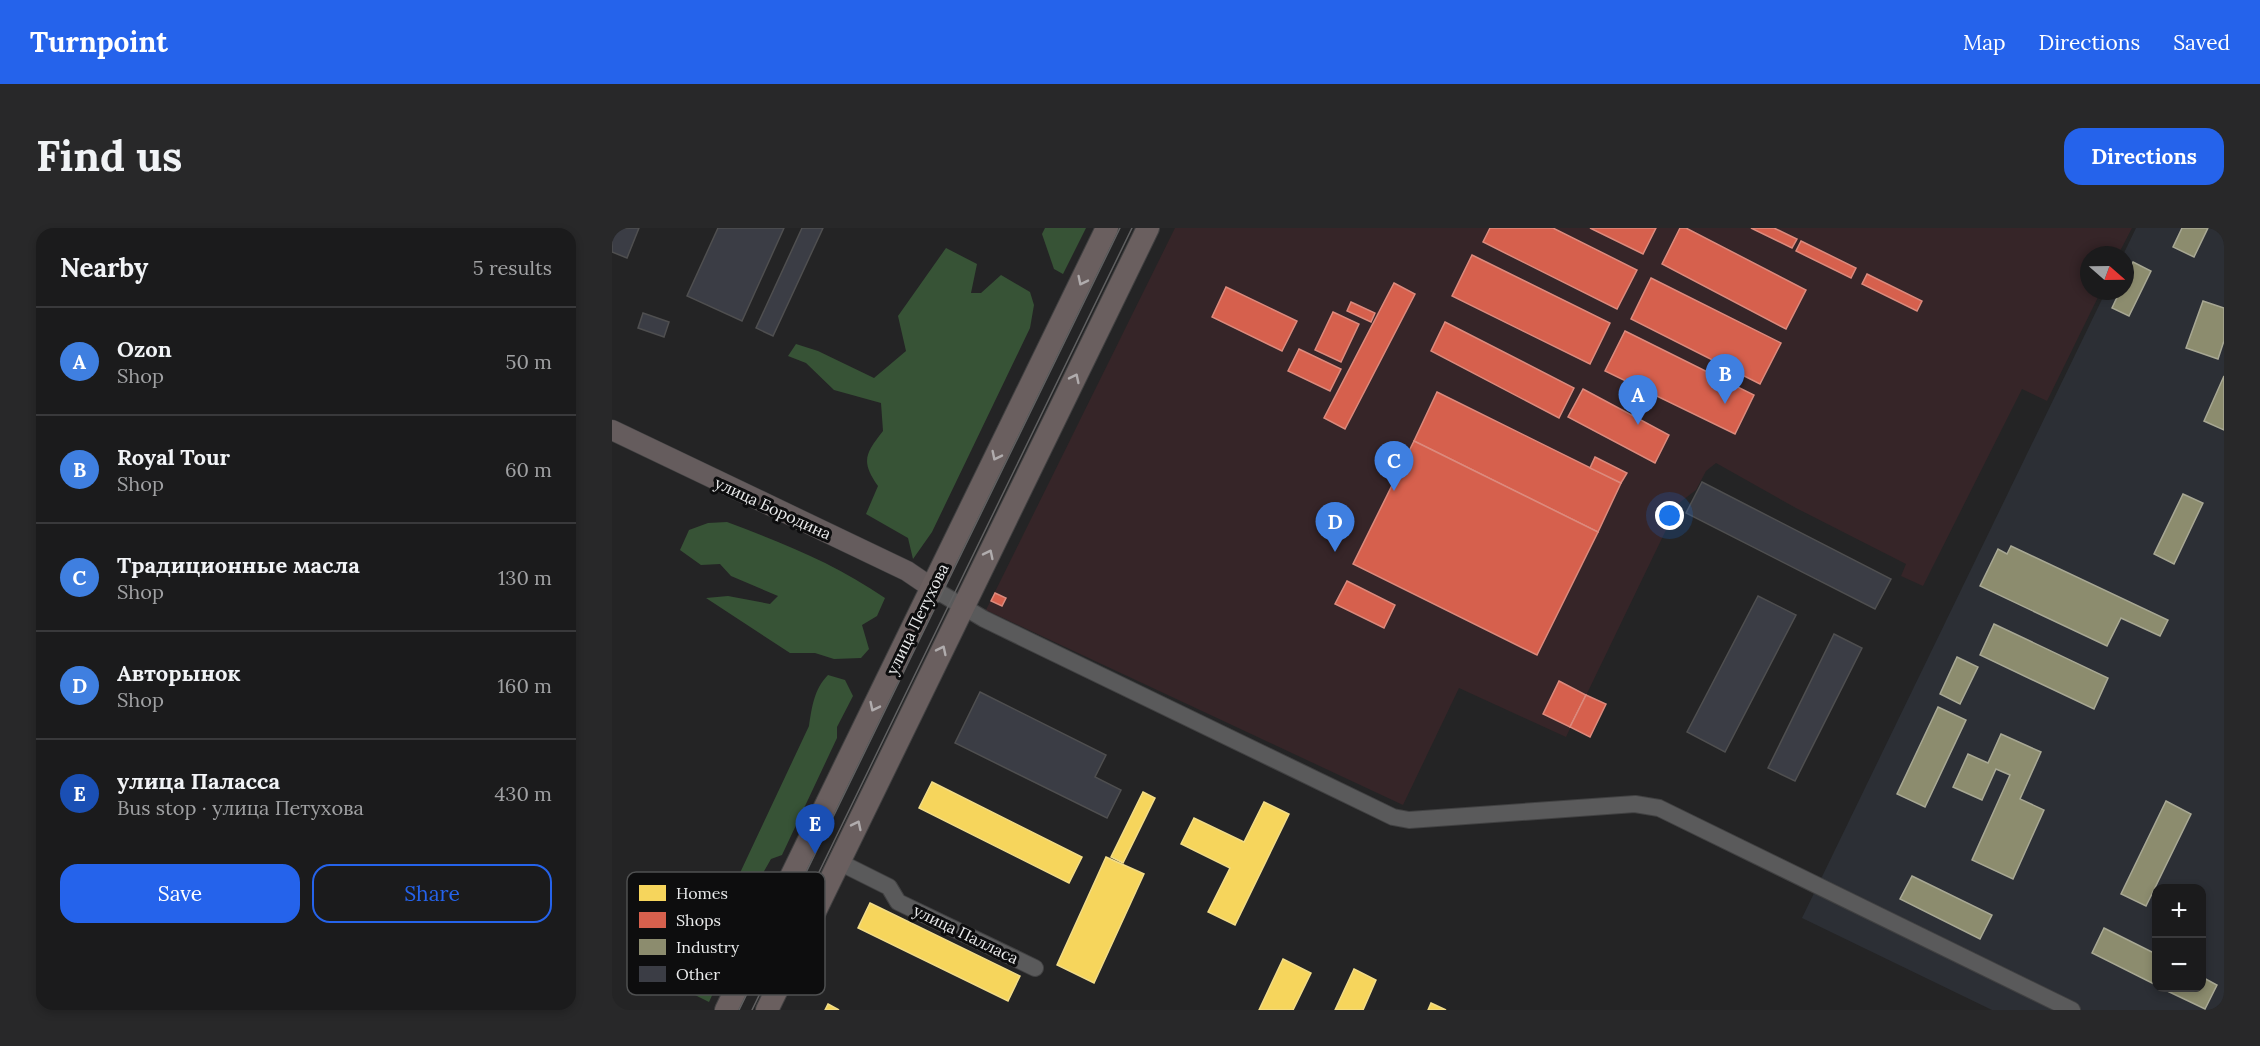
<!DOCTYPE html>
<meta charset="utf-8">
<style>
:root{--surface:#1b1b1c;--page:#282829;--text:#f1f3f6;--muted:#a0a1a3;--line:#39393b;--accent:#2563eb}
body{margin:0;font-family:Lora,serif;background:var(--page);color:var(--text)}
.controls{position:absolute;right:18px;bottom:18px;display:grid;overflow:hidden;border-radius:12px;box-shadow:0 3px 9px #0003}
.controls button{width:54px;height:54px;display:grid;place-items:center;padding:0;border:0;border-bottom:2px solid var(--line);background:var(--surface);color:var(--text);font:30px sans-serif}
.compass{position:absolute;left:1468px;top:18px;width:54px;height:54px;border-radius:50%;background:var(--surface);box-shadow:0 3px 9px #0003;rotate:110deg}
.you{position:absolute;left:1058px;top:288px;width:21px;height:21px;margin:-15px;border:4px solid #fff;border-radius:50%;background:#1a73e8;box-shadow:0 0 0 9px #1a73e833}
.badge{display:grid;place-items:center;width:39px;height:39px;border-radius:50%;background:var(--accent);color:#fff;font-size:20px;font-weight:700}
.pin{position:absolute;translate:-50% -50px;filter:drop-shadow(0 2px 3px #0008)}
.pin::after{content:'';position:absolute;top:32px;width:21px;height:18px;background:inherit;clip-path:polygon(0 0,100% 0,50% 100%)}
.list{margin:0;padding:0;list-style:none}
h2{display:flex;justify-content:space-between;align-items:center;height:78px;margin:0;padding:0 24px;font-size:26px}
h2 small{font-size:20px;font-weight:400;color:var(--muted)}
.list li{display:grid;grid-template-columns:39px 1fr auto;gap:18px;align-items:center;box-sizing:border-box;height:108px;padding:0 24px;border-top:2px solid var(--line)}
.list b{display:block;font-size:22px;white-space:nowrap}
.list p{margin:0;font-size:20px;white-space:nowrap;color:var(--muted)}
.list em{font-size:20px;font-style:normal;color:var(--muted)}
.actions{display:flex;gap:12px;padding:18px 24px}
.actions a{flex:1;padding:14px 0;border:2px solid var(--accent);border-radius:18px;text-align:center;font-size:21px;color:var(--accent)}
.actions .main{background:var(--accent);color:#fff}
.map{position:relative;flex:none;width:1612px;height:782px;overflow:hidden;border-radius:18px}
header{display:flex;align-items:center;gap:36px;box-sizing:border-box;height:84px;padding:0 30px;background:var(--accent);color:#fff}
header strong{font-size:28px}
nav{display:flex;gap:33px;margin-inline-start:auto;font-size:21px}
.intro{display:flex;align-items:center;justify-content:space-between;box-sizing:border-box;height:144px;padding:0 36px}
h1{margin:0;font-size:42px}
.button{padding:15px 27px;border-radius:18px;background:var(--accent);color:#fff;font-size:21px;font-weight:700}
main{display:flex;gap:36px;padding:0 36px}
aside{flex:1;background:var(--surface);border-radius:18px;box-shadow:0 3px 9px #0003}
.map>svg:first-child{display:block}
.commercial{fill:#362528}
.built{fill:#2c2f35;fill-rule:evenodd}
.forest{fill:#375336}
.homes{fill:#f6d55c;stroke:#f2dc87;stroke-width:1.5}
.shops{fill:#d6604d;stroke:#dc8a7d;stroke-width:1.5}
.industry{fill:#8c8c6e;stroke:#a8a894;stroke-width:1.5}
.building{fill:#3b3d45;stroke:#4f4f50;stroke-width:1.5}
.lines{fill:none;stroke-linecap:round;stroke-linejoin:round}
.minor-casing{stroke:#414142;stroke-width:18}
.major-casing{stroke:#414142;stroke-width:21}
.highway-casing{stroke:#414142;stroke-width:24}
.minor{stroke:#5a5a5b;stroke-width:16}
.major{stroke:#655c5d;stroke-width:20}
.highway{stroke:#6a5f5f;stroke-width:22}
.tram{stroke:#606061;stroke-width:1.5}
.oneway{stroke:#b0acad}
.labels{text-anchor:middle;dominant-baseline:central;stroke-width:6;stroke-linejoin:round;paint-order:stroke}
.street-label{font-size:16px;fill:#eaebec;stroke:#0d0d0e}
.key{fill:#0d0d0e;stroke:#4f5051;stroke-width:1.5}
.key-label{font-size:16px;fill:#eaebec}
</style>
<header>
<strong>Turnpoint</strong>
<nav><a>Map</a><a>Directions</a><a>Saved</a></nav>
</header>
<div class="intro"><h1>Find us</h1><a class="button">Directions</a></div>
<main>
<aside>
<h2>Nearby<small>5 results</small></h2>
<ul class="list">
<li><span class="badge" style="background:#3f7fe0">A</span><div><b>Ozon</b><p>Shop</p></div><em>50 m</em></li>
<li><span class="badge" style="background:#3f7fe0">B</span><div><b>Royal Tour</b><p>Shop</p></div><em>60 m</em></li>
<li><span class="badge" style="background:#3f7fe0">C</span><div><b>Традиционные масла</b><p>Shop</p></div><em>130 m</em></li>
<li><span class="badge" style="background:#3f7fe0">D</span><div><b>Авторынок</b><p>Shop</p></div><em>160 m</em></li>
<li><span class="badge" style="background:#1a4fb4">E</span><div><b>улица Паласса</b><p>Bus stop · улица Петухова</p></div><em>430 m</em></li>
</ul>
<div class="actions"><a class="main">Save</a><a>Share</a></div>
</aside>
<div class="map">
<svg width="1612" height="782" viewBox="0 0 1612 782">
<rect width="100%" height="100%" fill="#242425"/>
<!-- commercial -->
<path class="commercial" d="M 563,0 L 1520,0 L 1506,27 L 1477,27 L 1477,63 L 1489,63 L 1435,173 L 1410,161 L 1311,358 L 1289,348 L 1294,336 L 1184,280 L 1104,235 L 1094,243 L 1084,262 L 1067,275 L 954,509 L 847,460 L 791,577 L 374,382 Z"/>
<!-- built -->
<path class="built" d="M 1524,0 L 1612,0 L 1612,782 L 1380,782 L 1190,690 L 1494,63 L 1513,63 L 1511,27 ZM 1544,660 L 1590,660 L 1590,760 L 1544,760 Z"/>
<!-- forest -->
<g class="forest">
<path d="M 433,0 L 474,0 L 451,46 L 442,41 L 430,6 Z"/>
<path d="M 334,20 L 365,36 L 359,65 L 369,65 L 389,47 L 418,64 L 422,77 L 418,100 L 320,304 L 301,331 L 296,310 L 254,286 L 266,258 C 248,233 254,225 271,203 L 269,175 L 222,162 L 194,135 L 176,128 L 184,116 L 206,123 L 262,150 L 294,123 L 286,88 Z"/>
<path d="M 115,294 C 171,315 224,336 273,370 L 265,388 L 250,397 L 257,421 L 249,430 L 222,431 L 203,425 L 178,425 L 94,370 L 116,368 L 158,376 L 166,368 L 119,348 L 108,336 L 89,337 L 68,322 L 77,302 L 96,295 Z"/>
<path d="M 216,447 L 233,452 L 241,468 L 225,499 L 225,510 L 170,627 L 159,631 L 147,652 L 149,662 L 97,774 L 73,762 L 197,498 C 200,479 202,461 216,447 Z"/>
</g>
<!-- homes -->
<g class="homes">
<path d="M 320,554 L 470,629 L 457,655 L 307,580 Z"/>
<path d="M 531,564 L 543,570 L 511,635 L 499,629 Z"/>
<path d="M 652,574 L 677,586 L 623,697 L 596,684 L 618,640 L 569,616 L 582,590 L 632,614 Z"/>
<path d="M 494,629 L 532,646 L 482,755 L 445,737 Z"/>
<path d="M 258,675 L 408,748 L 396,773 L 246,700 Z"/>
<path d="M 671,731 L 699,745 L 681,782 L 647,782 Z"/>
<path d="M 742,741 L 764,752 L 751,782 L 723,782 Z"/>
<path d="M 819,775 L 834,782 L 816,782 Z"/>
<path d="M 216,776 L 227,782 L 213,782 Z"/>
</g>
<!-- shops -->
<g class="shops">
<path d="M 878,0 L 941,0 L 1025,42 L 1005,81 L 871,14 Z"/>
<path d="M 978,0 L 1044,0 L 1031,26 Z"/>
<path d="M 1068,0 L 1074,0 L 1194,62 L 1174,101 L 1050,36 Z"/>
<path d="M 1139,0 L 1162,0 L 1185,11 L 1180,20 Z"/>
<path d="M 1189,13 L 1244,40 L 1239,50 L 1184,23 Z"/>
<path d="M 860,27 L 998,95 L 978,136 L 840,68 Z"/>
<path d="M 1255,46 L 1310,73 L 1305,83 L 1250,56 Z"/>
<path d="M 1039,50 L 1169,115 L 1148,156 L 1019,91 Z"/>
<path d="M 782,55 L 803,66 L 733,201 L 712,190 Z"/>
<path d="M 614,59 L 685,93 L 670,123 L 600,89 Z"/>
<path d="M 739,74 L 763,85 L 759,94 L 735,83 Z"/>
<path d="M 721,84 L 747,96 L 729,134 L 703,122 Z"/>
<path d="M 833,94 L 962,160 L 947,190 L 819,123 Z"/>
<path d="M 1013,103 L 1142,167 L 1123,206 L 993,143 Z"/>
<path d="M 687,121 L 729,141 L 718,163 L 676,143 Z"/>
<path d="M 971,161 L 1057,207 L 1043,235 L 956,189 Z"/>
<path d="M 825,164 L 1009,255 L 986,304 L 802,213 Z"/>
<path d="M 802,213 L 986,304 L 925,427 L 741,336 Z"/>
<path d="M 983,229 L 1015,245 L 1009,255 L 978,240 Z"/>
<path d="M 735,353 L 783,377 L 772,400 L 723,376 Z"/>
<path d="M 383,365 L 394,370 L 390,378 L 379,373 Z"/>
<path d="M 947,453 L 974,467 L 958,499 L 931,486 Z"/>
<path d="M 974,467 L 994,476 L 978,509 L 958,499 Z"/>
</g>
<!-- industry -->
<g class="industry">
<path d="M 1570,0 L 1596,0 L 1582,29 L 1561,19 Z"/>
<path d="M 1521,34 L 1539,43 L 1517,88 L 1500,80 L 1508,63 L 1513,63 L 1513,52 Z"/>
<path d="M 1591,73 L 1612,80 L 1612,113 L 1606,131 L 1574,120 Z"/>
<path d="M 1612,148 L 1612,202 L 1592,193 Z"/>
<path d="M 1571,266 L 1591,275 L 1562,336 L 1542,326 Z"/>
<path d="M 1399,318 L 1556,392 L 1548,408 L 1509,390 L 1495,418 L 1368,358 L 1386,321 L 1395,326 Z"/>
<path d="M 1382,396 L 1496,450 L 1482,481 L 1368,427 Z"/>
<path d="M 1345,429 L 1366,439 L 1348,476 L 1328,466 Z"/>
<path d="M 1326,479 L 1354,492 L 1313,579 L 1285,566 Z"/>
<path d="M 1389,506 L 1429,524 L 1408,571 L 1432,582 L 1401,651 L 1360,632 L 1398,547 L 1384,541 L 1370,572 L 1341,559 L 1356,526 L 1376,535 Z"/>
<path d="M 1554,573 L 1579,586 L 1534,678 L 1509,666 Z"/>
<path d="M 1300,648 L 1380,687 L 1368,711 L 1288,671 Z"/>
<path d="M 1492,700 L 1544,726 L 1544,757 L 1480,725 Z"/>
<path d="M 1590,749 L 1605,757 L 1593,781 L 1549,760 L 1590,760 Z"/>
</g>
<!-- building -->
<g class="building">
<path d="M 0,0 L 27,0 L 15,30 L 0,24 Z"/>
<path d="M 106,0 L 172,0 L 130,93 L 75,68 Z"/>
<path d="M 190,0 L 211,0 L 161,108 L 144,100 Z"/>
<path d="M 31,85 L 57,94 L 52,109 L 26,100 Z"/>
<path d="M 1090,254 L 1279,351 L 1263,381 L 1074,285 Z"/>
<path d="M 1146,368 L 1184,387 L 1113,524 L 1075,504 Z"/>
<path d="M 1222,406 L 1250,420 L 1183,553 L 1156,540 Z"/>
<path d="M 368,464 L 494,527 L 483,549 L 509,562 L 495,590 L 343,515 Z"/>
</g>
<g class="lines">
<defs>
<g id="minor">
<path d="M 320,360 L 372,391 L 781,589 L 797,592 L 1023,576 L 1047,580 L 1460,782"/>
<path d="M 227,634 L 277,659 L 286,674 L 423,740"/>
</g>
<path id="major" d="M 0,202 L 295,343 L 320,360"/>
<g id="highway">
<path d="M 114,782 L 495,0"/>
<path d="M 155,782 L 536,0"/>
</g>
</defs>
<!-- minor casing -->
<use href="#minor" class="minor-casing"/>
<!-- major casing -->
<use href="#major" class="major-casing"/>
<!-- highway casing -->
<use href="#highway" class="highway-casing"/>
<!-- minor -->
<use href="#minor" class="minor"/>
<!-- major -->
<use href="#major" class="major"/>
<!-- highway -->
<use href="#highway" class="highway"/>
<!-- tram -->
<g class="tram">
<path d="M 127,782 L 508,0"/>
<path d="M 140,782 L 520,0"/>
</g>
</g>
<!-- one-way arrows -->
<defs><path id="oneway-chevron" d="M-2-3.5L2.5 0L-2 3.5" fill="none" stroke-width="1.6" stroke-linecap="round" stroke-linejoin="round" transform="scale(1.5)"/></defs>
<g class="oneway">
<use href="#oneway-chevron" transform="translate(470 53) rotate(116)"/>
<use href="#oneway-chevron" transform="translate(463 150) rotate(-64)"/>
<use href="#oneway-chevron" transform="translate(384 228) rotate(116)"/>
<use href="#oneway-chevron" transform="translate(377 326) rotate(-64)"/>
<use href="#oneway-chevron" transform="translate(330 422) rotate(-64)"/>
<use href="#oneway-chevron" transform="translate(262 479) rotate(116)"/>
<use href="#oneway-chevron" transform="translate(245 597) rotate(-64)"/>
</g>
<g class="labels">
<!-- street labels -->
<g class="street-label">
<text transform="translate(161 280) rotate(25)">улица Бородина</text>
<text transform="translate(305 391) rotate(-64)">улица Петухова</text>
<text transform="translate(354 706) rotate(26)">улица Палласа</text>
</g>
</g>
<!-- legend -->
<rect x="15" y="644" width="198" height="123" rx="9" class="key"/>
<rect x="27" y="657" width="27" height="16" fill="#f6d55c"/>
<rect x="27" y="684" width="27" height="16" fill="#d6604d"/>
<rect x="27" y="711" width="27" height="16" fill="#8c8c6e"/>
<rect x="27" y="738" width="27" height="16" fill="#3b3d45"/>
<g class="key-label">
<text x="64" y="671">Homes</text>
<text x="64" y="698">Shops</text>
<text x="64" y="725">Industry</text>
<text x="64" y="752">Other</text>
</g>
</svg>
<div class="controls">
<button>+</button>
<button>−</button>
</div>
<svg class="compass" viewBox="-18 -18 36 36"><path d="M0-13l5 13h-10z" fill="#e53935"/><path d="M0 13l5-13h-10z" fill="#a0a1a3"/></svg>
<div class="you"></div>
<div class="pin badge" style="left:1026px;top:197px;background:#3f7fe0">A</div>
<div class="pin badge" style="left:1113px;top:176px;background:#3f7fe0">B</div>
<div class="pin badge" style="left:782px;top:263px;background:#3f7fe0">C</div>
<div class="pin badge" style="left:723px;top:324px;background:#3f7fe0">D</div>
<div class="pin badge" style="left:203px;top:626px;background:#1a4fb4">E</div>
</div>
</main>
